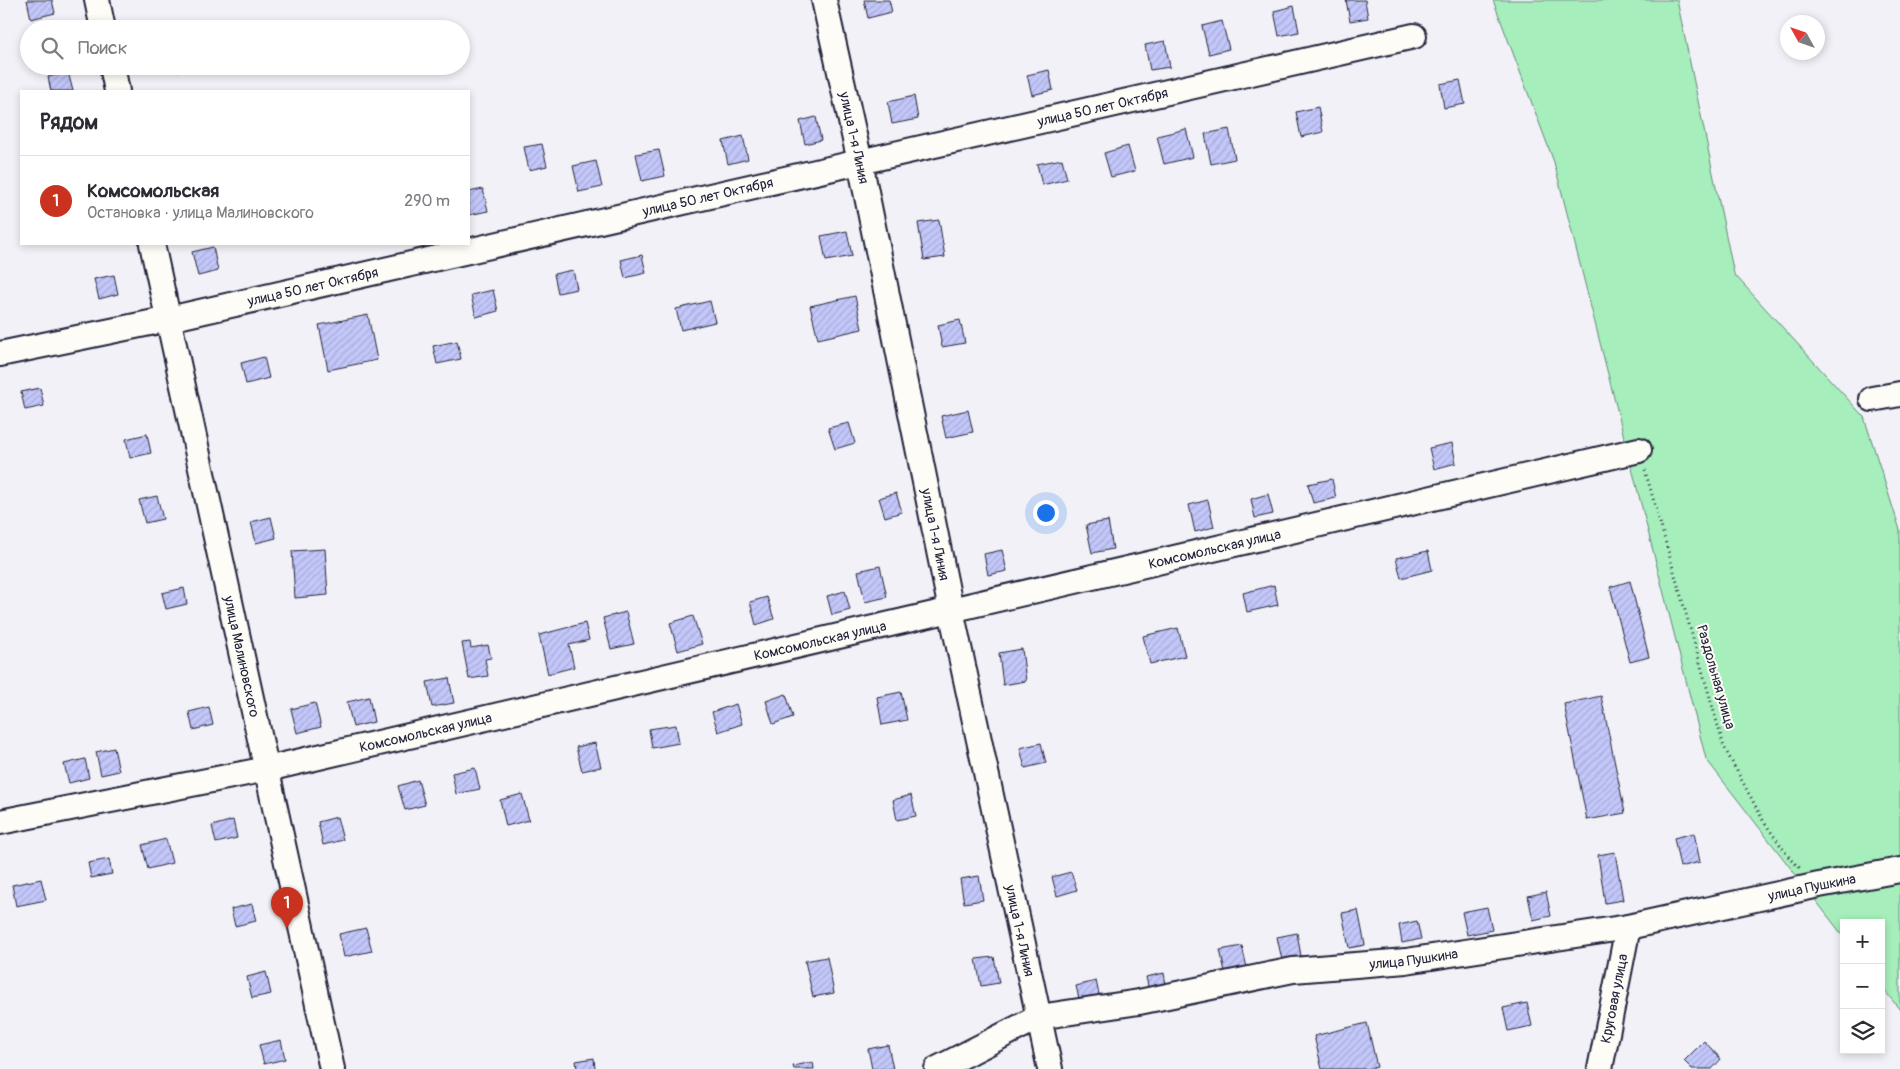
<!DOCTYPE html>
<html lang="ru">
<meta charset="utf-8">
<style>
:root{--surface:#fff;--page:#f2f2f3;--text:#2b2b33;--muted:#7c7c81;--line:#e1e1e2;--accent:#c8321e}
body{margin:0;font-family:Pangolin,sans-serif;background:var(--page);color:var(--text)}
.controls{position:absolute;right:15px;bottom:15px;display:grid;overflow:hidden;border-radius:0px;box-shadow:0 2px 8px #0003}
.controls button{width:45px;height:45px;display:grid;place-items:center;padding:0;border:0;border-bottom:1px solid var(--line);background:var(--surface);color:var(--text);font:25px sans-serif}
.compass{position:absolute;left:1780px;top:15px;width:45px;height:45px;border-radius:50%;background:var(--surface);box-shadow:0 2px 8px #0003;rotate:310deg}
.you{position:absolute;left:1045px;top:512px;width:18px;height:18px;margin:-12px;border:4px solid #fff;border-radius:50%;background:#1a73e8;box-shadow:0 0 0 8px #1a73e833}
.badge{display:grid;place-items:center;width:32px;height:32px;border-radius:50%;background:var(--accent);color:#fff;font-size:16px;font-weight:700}
.pin{position:absolute;translate:-50% -41px;filter:drop-shadow(0 1px 2px #0008)}
.pin::after{content:'';position:absolute;top:26px;width:18px;height:15px;background:inherit;clip-path:polygon(0 0,100% 0,50% 100%)}
.list{margin:0;padding:0;list-style:none}
h2{display:flex;justify-content:space-between;align-items:center;height:65px;margin:0;padding:0 20px;font-size:21px}
h2 small{font-size:16px;font-weight:400;color:var(--muted)}
.list li{display:grid;grid-template-columns:32px 1fr auto;gap:15px;align-items:center;box-sizing:border-box;height:90px;padding:0 20px;border-top:1px solid var(--line)}
.list b{display:block;font-size:19px;white-space:nowrap}
.list p{margin:0;font-size:16px;white-space:nowrap;color:var(--muted)}
.list em{font-size:16px;font-style:normal;color:var(--muted)}
.icon{flex:none;width:28px;height:28px;fill:none;stroke:currentColor;stroke-width:2;stroke-linecap:round;stroke-linejoin:round}
.map{position:relative;flex:none;width:1900px;height:1069px;overflow:hidden}
.search{position:absolute;background:var(--surface);box-shadow:0 2px 8px #0003;left:20px;top:20px;width:450px;height:55px;display:flex;align-items:center;gap:12px;box-sizing:border-box;padding:0 18px;border-radius:28px;color:var(--muted);font-size:19px}
.panel{position:absolute;background:var(--surface);box-shadow:0 2px 8px #0003;left:20px;top:90px;width:450px;height:155px;border-radius:0px}
.map>svg:first-child{display:block}
.grass{fill:#a6eebb;stroke:#64887b}
.building{fill:url(#building-hatch);stroke:#22223b}
.lines{fill:none;stroke-linecap:round;stroke-linejoin:round}
.minor-casing{stroke:#22223b;stroke-width:28}
.path{stroke:#22223b;stroke-width:3;stroke-dasharray:1 4;stroke-linecap:butt}
.minor{stroke:#fdfcf7;stroke-width:24}
.labels{text-anchor:middle;dominant-baseline:central;stroke-width:4;stroke-linejoin:round;paint-order:stroke}
.street-label{font-size:14px;fill:#22223b;stroke:#fdfcf7}
</style>
<div class="map">
<svg width="1900" height="1069" viewBox="0 0 1900 1069">
<defs>
<pattern id="building-hatch" width="6" height="6" patternUnits="userSpaceOnUse" patternTransform="scale(1.25)"><rect width="6" height="6" fill="#c3c7f9"/><path d="M-1 1l2-2M0 6l6-6M5 7l2-2" fill="none" stroke="#a7abd6"/></pattern>
</defs>
<rect width="100%" height="100%" fill="#f1f1f7"/>
<filter id="ink" filterUnits="userSpaceOnUse"><feTurbulence type="fractalNoise" baseFrequency=".02" numOctaves="2"/><feDisplacementMap in="SourceGraphic" scale="10" xChannelSelector="R" yChannelSelector="G"/><feConvolveMatrix kernelMatrix="1 2 1 2 8 2 1 2 1" color-interpolation-filters="sRGB"/></filter>
<g filter="url(#ink)">
<!-- grass -->
<path class="grass" d="M 1493,0 L 1677,0 L 1734,274 L 1864,417 L 1900,530 L 1900,1010 L 1881,986 L 1881,923 L 1844,923 L 1844,937 L 1706,759 L 1554,162 Z"/>
<!-- building -->
<g class="building">
<path d="M 27,0 L 52,0 L 55,13 L 31,19 Z"/>
<path d="M 864,0 L 889,0 L 892,12 L 868,18 Z"/>
<path d="M 1346,0 L 1365,0 L 1368,18 L 1350,21 Z"/>
<path d="M 1294,6 L 1299,32 L 1279,36 L 1274,11 Z"/>
<path d="M 1222,21 L 1229,49 L 1209,54 L 1202,26 Z"/>
<path d="M 1165,41 L 1170,67 L 1150,70 L 1145,45 Z"/>
<path d="M 177,66 L 202,66 L 202,67 L 178,71 Z"/>
<path d="M 1049,70 L 1053,90 L 1032,95 L 1027,75 Z"/>
<path d="M 68,72 L 73,91 L 51,91 L 48,77 Z"/>
<path d="M 1460,80 L 1465,104 L 1444,108 L 1440,84 Z"/>
<path d="M 914,96 L 918,119 L 892,124 L 888,102 Z"/>
<path d="M 1318,107 L 1323,132 L 1301,137 L 1296,112 Z"/>
<path d="M 816,117 L 821,140 L 805,144 L 800,121 Z"/>
<path d="M 1186,129 L 1193,157 L 1164,164 L 1157,136 Z"/>
<path d="M 1229,129 L 1235,159 L 1211,164 L 1205,134 Z"/>
<path d="M 743,136 L 748,159 L 728,164 L 723,141 Z"/>
<path d="M 542,144 L 547,166 L 529,170 L 524,147 Z"/>
<path d="M 1128,146 L 1135,171 L 1111,177 L 1104,153 Z"/>
<path d="M 659,150 L 665,176 L 642,181 L 636,154 Z"/>
<path d="M 1062,159 L 1067,179 L 1042,185 L 1037,164 Z"/>
<path d="M 596,161 L 602,187 L 579,192 L 573,166 Z"/>
<path d="M 483,189 L 488,211 L 469,215 L 469,192 Z"/>
<path d="M 939,220 L 945,257 L 924,260 L 918,223 Z"/>
<path d="M 847,231 L 852,256 L 826,261 L 821,236 Z"/>
<path d="M 213,247 L 218,271 L 198,276 L 192,252 Z"/>
<path d="M 642,255 L 646,273 L 625,278 L 621,260 Z"/>
<path d="M 573,270 L 577,289 L 558,293 L 554,274 Z"/>
<path d="M 114,275 L 118,294 L 99,299 L 94,279 Z"/>
<path d="M 493,290 L 498,311 L 476,317 L 471,295 Z"/>
<path d="M 855,296 L 862,329 L 818,339 L 810,306 Z"/>
<path d="M 710,301 L 715,322 L 681,330 L 676,309 Z"/>
<path d="M 368,315 L 377,360 L 328,370 L 319,325 Z"/>
<path d="M 960,320 L 965,343 L 942,347 L 938,325 Z"/>
<path d="M 457,341 L 461,359 L 437,364 L 433,346 Z"/>
<path d="M 264,357 L 269,378 L 246,384 L 241,363 Z"/>
<path d="M 40,388 L 44,406 L 25,410 L 21,392 Z"/>
<path d="M 968,410 L 973,432 L 946,438 L 941,416 Z"/>
<path d="M 849,423 L 855,443 L 835,449 L 828,428 Z"/>
<path d="M 147,434 L 151,453 L 130,458 L 126,439 Z"/>
<path d="M 1452,443 L 1456,463 L 1434,469 L 1429,448 Z"/>
<path d="M 1332,479 L 1336,498 L 1313,503 L 1308,484 Z"/>
<path d="M 896,493 L 902,512 L 885,517 L 879,498 Z"/>
<path d="M 1268,494 L 1273,514 L 1255,518 L 1251,499 Z"/>
<path d="M 157,496 L 163,519 L 145,523 L 139,500 Z"/>
<path d="M 1208,500 L 1214,527 L 1195,532 L 1189,505 Z"/>
<path d="M 271,517 L 276,538 L 256,543 L 251,522 Z"/>
<path d="M 1108,521 L 1113,549 L 1092,553 L 1086,525 Z"/>
<path d="M 325,549 L 328,595 L 295,598 L 292,551 Z"/>
<path d="M 1002,550 L 1007,571 L 988,575 L 984,554 Z"/>
<path d="M 1428,551 L 1432,570 L 1401,578 L 1396,558 Z"/>
<path d="M 880,566 L 887,597 L 865,602 L 858,571 Z"/>
<path d="M 1630,581 L 1649,657 L 1630,662 L 1610,587 Z"/>
<path d="M 1274,585 L 1278,605 L 1247,612 L 1243,593 Z"/>
<path d="M 184,588 L 187,604 L 166,609 L 162,593 Z"/>
<path d="M 845,591 L 850,610 L 832,615 L 827,596 Z"/>
<path d="M 767,597 L 774,619 L 756,625 L 750,602 Z"/>
<path d="M 626,612 L 634,644 L 611,649 L 603,618 Z"/>
<path d="M 693,616 L 702,644 L 678,651 L 670,623 Z"/>
<path d="M 585,623 L 589,640 L 569,645 L 574,667 L 548,674 L 539,635 Z"/>
<path d="M 1178,628 L 1185,656 L 1150,664 L 1143,636 Z"/>
<path d="M 470,642 L 471,648 L 488,645 L 491,658 L 485,659 L 488,676 L 469,679 L 462,643 Z"/>
<path d="M 1022,649 L 1026,681 L 1003,685 L 999,653 Z"/>
<path d="M 449,678 L 454,703 L 432,707 L 427,682 Z"/>
<path d="M 901,692 L 907,720 L 882,725 L 877,697 Z"/>
<path d="M 786,694 L 793,717 L 773,724 L 766,701 Z"/>
<path d="M 1601,696 L 1625,813 L 1587,820 L 1564,704 Z"/>
<path d="M 369,697 L 374,722 L 353,727 L 347,702 Z"/>
<path d="M 315,703 L 321,727 L 297,733 L 291,709 Z"/>
<path d="M 736,704 L 742,724 L 718,732 L 712,712 Z"/>
<path d="M 209,707 L 213,725 L 193,730 L 189,712 Z"/>
<path d="M 676,725 L 679,743 L 652,748 L 649,729 Z"/>
<path d="M 595,743 L 601,767 L 582,771 L 576,747 Z"/>
<path d="M 1041,743 L 1046,763 L 1025,768 L 1020,748 Z"/>
<path d="M 114,748 L 119,771 L 101,775 L 96,752 Z"/>
<path d="M 85,759 L 89,778 L 69,783 L 64,764 Z"/>
<path d="M 475,768 L 480,789 L 456,794 L 452,773 Z"/>
<path d="M 418,780 L 425,805 L 405,810 L 398,786 Z"/>
<path d="M 522,794 L 529,820 L 506,826 L 500,800 Z"/>
<path d="M 911,795 L 916,816 L 897,820 L 893,800 Z"/>
<path d="M 337,817 L 343,840 L 323,845 L 318,822 Z"/>
<path d="M 233,820 L 237,838 L 216,843 L 212,826 Z"/>
<path d="M 1694,833 L 1700,862 L 1680,867 L 1674,838 Z"/>
<path d="M 166,839 L 172,863 L 148,869 L 142,845 Z"/>
<path d="M 1615,852 L 1623,900 L 1605,903 L 1598,855 Z"/>
<path d="M 109,859 L 112,874 L 91,878 L 88,863 Z"/>
<path d="M 1071,872 L 1077,890 L 1057,896 L 1052,877 Z"/>
<path d="M 979,876 L 983,900 L 964,903 L 960,879 Z"/>
<path d="M 41,879 L 46,900 L 16,906 L 12,885 Z"/>
<path d="M 1546,892 L 1551,916 L 1533,920 L 1528,896 Z"/>
<path d="M 252,904 L 256,921 L 235,926 L 231,909 Z"/>
<path d="M 1487,907 L 1492,930 L 1467,935 L 1462,912 Z"/>
<path d="M 1358,910 L 1365,945 L 1349,948 L 1342,913 Z"/>
<path d="M 1417,921 L 1421,939 L 1402,943 L 1399,925 Z"/>
<path d="M 366,928 L 372,951 L 344,957 L 339,934 Z"/>
<path d="M 1297,933 L 1301,956 L 1282,960 L 1277,937 Z"/>
<path d="M 1242,946 L 1248,972 L 1226,976 L 1220,950 Z"/>
<path d="M 827,957 L 834,993 L 813,997 L 805,961 Z"/>
<path d="M 994,957 L 999,983 L 981,986 L 976,959 Z"/>
<path d="M 266,972 L 271,994 L 252,998 L 247,977 Z"/>
<path d="M 1164,973 L 1167,991 L 1150,995 L 1146,977 Z"/>
<path d="M 1096,981 L 1101,1003 L 1081,1007 L 1076,986 Z"/>
<path d="M 1527,1003 L 1532,1026 L 1508,1031 L 1503,1008 Z"/>
<path d="M 1367,1023 L 1377,1067 L 1368,1069 L 1322,1069 L 1314,1036 Z"/>
<path d="M 281,1040 L 285,1059 L 264,1064 L 259,1045 Z"/>
<path d="M 1704,1041 L 1721,1059 L 1712,1069 L 1692,1069 L 1684,1061 Z"/>
<path d="M 888,1045 L 893,1069 L 872,1069 L 868,1049 Z"/>
<path d="M 594,1058 L 595,1069 L 577,1069 L 576,1061 Z"/>
<path d="M 813,1062 L 814,1069 L 794,1069 L 793,1066 Z"/>
</g>
<g class="lines">
<defs>
<g id="minor">
<path d="M 97,0 L 103,29"/>
<path id="s1" d="M 824,0 L 860,162 L 951,610 L 1050,1069"/>
<path d="M 112,66 L 117,91"/>
<path id="s2" d="M 152,244 L 332,1069"/>
<path id="s3" d="M 0,354 L 169,319 L 1414,36"/>
<path d="M 1872,399 L 1900,394"/>
<path id="s4" d="M 0,822 L 267,769 L 1639,450"/>
<path id="s5" d="M 937,1069 L 1039,1017 L 1139,1002 L 1293,970 L 1406,961 L 1628,927 L 1819,885 L 1900,870"/>
<path id="s6" d="M 1600,1069 L 1628,927"/>
</g>
</defs>
<!-- minor casing -->
<use href="#minor" class="minor-casing"/>
<!-- path -->
<path class="path" d="M 1645,470 L 1724,747 L 1764,822 L 1791,860 L 1800,868"/>
<!-- minor -->
<use href="#minor" class="minor"/>
</g>
</g>
<g class="labels">
<!-- street labels -->
<g class="street-label">
<text stroke="none"><textPath href="#s3" startOffset="1130">улица 50 лет Октября</textPath></text>
<text stroke="none"><textPath href="#s1" startOffset="141">улица 1-я Линия</textPath></text>
<text stroke="none"><textPath href="#s3" startOffset="725">улица 50 лет Октября</textPath></text>
<text stroke="none"><textPath href="#s3" startOffset="320">улица 50 лет Октября</textPath></text>
<text stroke="none"><textPath href="#s1" startOffset="546">улица 1-я Линия</textPath></text>
<text stroke="none"><textPath href="#s4" startOffset="1245">Комсомольская улица</textPath></text>
<text stroke="none"><textPath href="#s4" startOffset="840">Комсомольская улица</textPath></text>
<text stroke="none"><textPath href="#s2" startOffset="422">улица Малиновского</textPath></text>
<text transform="translate(1716 677) rotate(74)">Раздольная улица</text>
<text stroke="none"><textPath href="#s4" startOffset="435">Комсомольская улица</textPath></text>
<text stroke="none"><textPath href="#s5" startOffset="899">улица Пушкина</textPath></text>
<text stroke="none"><textPath href="#s1" startOffset="951">улица 1-я Линия</textPath></text>
<text stroke="none"><textPath href="#s5" startOffset="494">улица Пушкина</textPath></text>
<text stroke="none"><textPath href="#s6" startOffset="72">Круговая улица</textPath></text>
</g>
</g>
</svg>
<div class="controls">
<button>+</button>
<button>−</button>
<button><svg class="icon" aria-label="layers" viewBox="0 0 24 24"><path d="M12 4l9 5-9 5-9-5zM3 14l9 5 9-5"/></svg></button>
</div>
<svg class="compass" viewBox="-18 -18 36 36"><path d="M0-13l5 13h-10z" fill="#e53935"/><path d="M0 13l5-13h-10z" fill="#7c7c81"/></svg>
<div class="you"></div>
<div class="pin badge" style="left:287px;top:928px">1</div>
<div class="search"><svg class="icon" aria-label="search" viewBox="0 0 24 24"><circle cx="10" cy="10" r="6"/><path d="M15 15l6 6"/></svg>Поиск</div>
<section class="panel">
<h2>Рядом<small></small></h2>
<ul class="list">
<li><span class="badge">1</span><div><b>Комсомольская</b><p>Остановка · улица Малиновского</p></div><em>290 m</em></li>
</ul>
</section>
</div>
